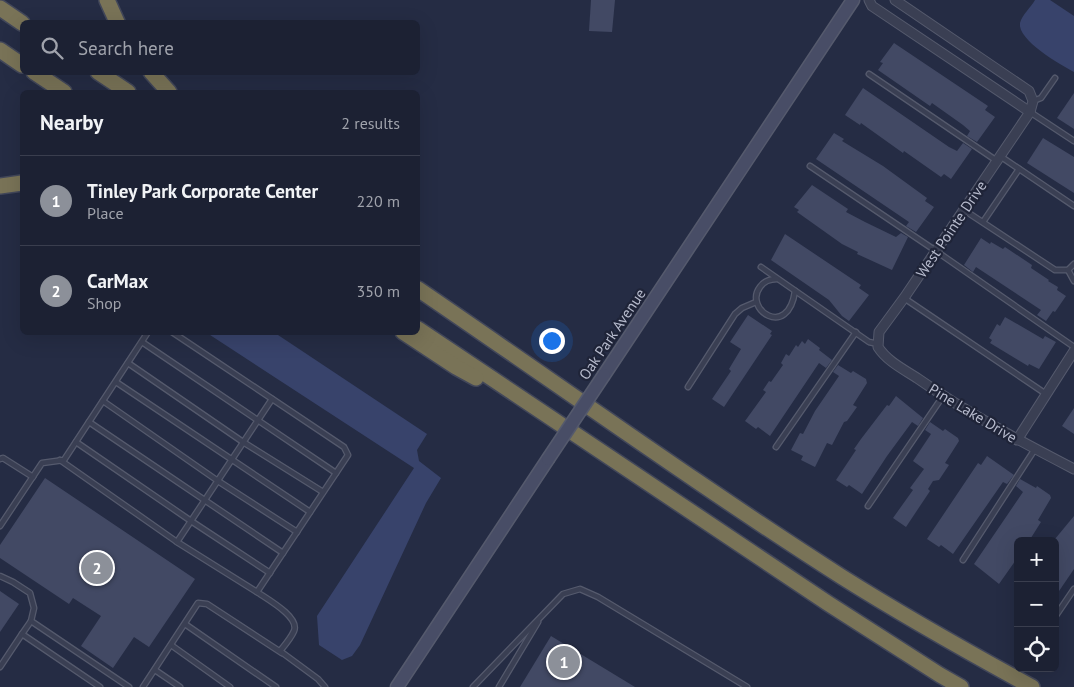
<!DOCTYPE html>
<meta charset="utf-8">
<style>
:root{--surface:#1c2133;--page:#25293b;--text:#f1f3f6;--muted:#a0a3ac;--line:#3a3e4e;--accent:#8c9099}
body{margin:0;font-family:"PT Sans",sans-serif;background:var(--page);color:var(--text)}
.controls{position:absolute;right:15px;bottom:15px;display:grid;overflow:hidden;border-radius:8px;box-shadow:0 5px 20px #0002}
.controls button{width:45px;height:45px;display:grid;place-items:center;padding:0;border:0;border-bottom:1px solid var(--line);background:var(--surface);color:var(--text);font:25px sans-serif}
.you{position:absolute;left:551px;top:340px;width:18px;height:18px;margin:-12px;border:4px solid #fff;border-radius:50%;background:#1a73e8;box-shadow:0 0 0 8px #1a73e833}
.badge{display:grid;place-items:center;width:32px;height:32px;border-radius:50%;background:var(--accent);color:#fff;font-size:16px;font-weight:700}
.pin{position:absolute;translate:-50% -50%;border:2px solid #fff;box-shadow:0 1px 5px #0006}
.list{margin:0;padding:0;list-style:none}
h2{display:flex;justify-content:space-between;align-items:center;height:65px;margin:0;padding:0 20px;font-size:21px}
h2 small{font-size:16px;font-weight:400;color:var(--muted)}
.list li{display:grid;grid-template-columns:32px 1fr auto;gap:15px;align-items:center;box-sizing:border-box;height:90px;padding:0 20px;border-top:1px solid var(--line)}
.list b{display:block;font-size:19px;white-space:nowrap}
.list p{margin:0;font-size:16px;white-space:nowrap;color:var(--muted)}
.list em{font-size:16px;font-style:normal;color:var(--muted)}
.icon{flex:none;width:28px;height:28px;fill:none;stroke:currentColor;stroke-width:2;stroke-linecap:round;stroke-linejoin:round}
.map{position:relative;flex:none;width:1074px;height:687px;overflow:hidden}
.search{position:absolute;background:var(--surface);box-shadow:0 5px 20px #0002;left:20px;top:20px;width:400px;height:55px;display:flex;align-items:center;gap:12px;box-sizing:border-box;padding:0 18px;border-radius:8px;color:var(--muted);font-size:19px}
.panel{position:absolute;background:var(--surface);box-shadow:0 5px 20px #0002;left:20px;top:90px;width:400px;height:245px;border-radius:8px}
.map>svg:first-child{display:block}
.water{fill:#38436b}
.building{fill:#424964}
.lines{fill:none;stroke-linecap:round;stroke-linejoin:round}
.lane-casing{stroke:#555a6d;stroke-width:7}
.street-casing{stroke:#555a6d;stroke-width:11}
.secondary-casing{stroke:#555a6d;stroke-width:15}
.highway-casing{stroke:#42475a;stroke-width:18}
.lane{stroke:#3a3f53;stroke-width:4.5}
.street{stroke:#3a3f53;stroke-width:9}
.secondary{stroke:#484d66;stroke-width:12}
.highway{stroke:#797357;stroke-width:15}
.secondary-bridge-casing{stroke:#555a6d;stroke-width:15;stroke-linecap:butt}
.secondary-bridge{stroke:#484d66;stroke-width:12}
.labels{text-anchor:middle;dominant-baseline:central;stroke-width:4.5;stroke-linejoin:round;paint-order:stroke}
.street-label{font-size:15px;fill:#b7bbcd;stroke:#1f2438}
</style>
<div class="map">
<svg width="1074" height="687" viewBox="0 0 1074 687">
<rect width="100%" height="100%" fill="#252c44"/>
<!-- water -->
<g class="water">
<path d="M 1035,0 L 1050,0 L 1074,16 L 1074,72 C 1061,65 1017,40 1020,23 C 1022,15 1031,7 1035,0 Z"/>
<path d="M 207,333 L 275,333 L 427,434 L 417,450 L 419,461 L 441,478 L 426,503 L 360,645 L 352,656 L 342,660 L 319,645 L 317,616 L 414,468 Z"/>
</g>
<!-- building -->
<g class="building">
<path d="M 591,0 L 615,0 L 612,32 L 589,31 Z"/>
<path d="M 894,43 L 988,106 L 985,110 L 995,117 L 977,142 L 967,136 L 970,131 L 963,125 L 932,103 L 930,106 L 878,70 L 883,63 L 880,62 Z"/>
<path d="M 863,88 L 949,147 L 957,151 L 963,143 L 972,149 L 951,179 L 944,174 L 941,177 L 904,151 L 903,153 L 861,123 L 860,125 L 845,115 Z"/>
<path d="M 1074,93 L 1074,129 L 1057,118 Z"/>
<path d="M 834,133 L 844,139 L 842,141 L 883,166 L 927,198 L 925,201 L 934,207 L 916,232 L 906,226 L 909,222 L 816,159 Z"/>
<path d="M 1043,138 L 1074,157 L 1074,193 L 1027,163 Z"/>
<path d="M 812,185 L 848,209 L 846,212 L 865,222 L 896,237 L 901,233 L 908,237 L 892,270 L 857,254 L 858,252 L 842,244 L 797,212 L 799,210 L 794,207 Z"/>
<path d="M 785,234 L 861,285 L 859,288 L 869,295 L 849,321 L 842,316 L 829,300 L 771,260 Z"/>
<path d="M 981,238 L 990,244 L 991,242 L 1003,249 L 1005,247 L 1032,265 L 1031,268 L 1049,280 L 1048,281 L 1058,287 L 1057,290 L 1066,296 L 1055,312 L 1053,311 L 1046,321 L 1037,315 L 1041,310 L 976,267 L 973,272 L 964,265 Z"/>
<path d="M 748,315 L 772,331 L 770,334 L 772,335 L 724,407 L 712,399 L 731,371 L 729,369 L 741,349 L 730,342 Z"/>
<path d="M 1005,317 L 1043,339 L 1045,336 L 1056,342 L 1039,369 L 1029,364 L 1028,366 L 990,343 L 992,340 L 989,338 L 997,324 L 1000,326 Z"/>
<path d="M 808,339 L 820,348 L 819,350 L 832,360 L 826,368 L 819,363 L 770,436 L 758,427 L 756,429 L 745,421 L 766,392 L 763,390 L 769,381 L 771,382 L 783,365 L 781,363 L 786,354 L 789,356 L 796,345 L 798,347 L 802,341 L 805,344 Z"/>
<path d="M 838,365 L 851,373 L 853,371 L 866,379 L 867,383 L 853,405 L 857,407 L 847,421 L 844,422 L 832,445 L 827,443 L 815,467 L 801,460 L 803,456 L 791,450 L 800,433 L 803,434 L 815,411 L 839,376 L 833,372 Z"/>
<path d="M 896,396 L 923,418 L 918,426 L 912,422 L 887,456 L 862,494 L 849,485 L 847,487 L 836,480 L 856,450 L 854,449 L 861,439 L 887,405 L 889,406 Z"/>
<path d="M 1074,408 L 1074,434 L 1062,426 Z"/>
<path d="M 930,422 L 943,431 L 945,429 L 958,438 L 959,441 L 945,463 L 949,465 L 939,480 L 933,481 L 928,489 L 930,491 L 906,527 L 893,518 L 913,490 L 910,488 L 924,469 L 913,461 L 931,434 L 925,430 Z"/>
<path d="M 987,456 L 1014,475 L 1007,484 L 1003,482 L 953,554 L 941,545 L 939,547 L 927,539 L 978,463 L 981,465 Z"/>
<path d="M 45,478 L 195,579 L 149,647 L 134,637 L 113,668 L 81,646 L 101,616 L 73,598 L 69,604 L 0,558 L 0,545 Z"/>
<path d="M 1020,479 L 1036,488 L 1037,486 L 1050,495 L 1051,498 L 1038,520 L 1041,522 L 1029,541 L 1018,541 L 1018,557 L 999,584 L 974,564 L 1023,492 L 1016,486 Z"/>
<path d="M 1074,516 L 1074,569 L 1055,597 L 1055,539 Z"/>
<path d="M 0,591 L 19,604 L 0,632 Z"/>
<path d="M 551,636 L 635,687 L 520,687 Z"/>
</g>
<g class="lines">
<defs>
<g id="lane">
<path d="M 869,74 L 997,161"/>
<path d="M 1033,101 L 1041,98 L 1055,78"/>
<path d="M 1030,112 L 1074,141"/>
<path d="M 1000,156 L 1074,206"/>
<path d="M 810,166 L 936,251 L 1074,347"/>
<path d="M 964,210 L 1055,270 L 1068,270 L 1074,264"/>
<path d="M 983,222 L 1019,169"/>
<path d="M 761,267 L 869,342 L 878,344"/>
<path d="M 1068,270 L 1074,281"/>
<path d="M 777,279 C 770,279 764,281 760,287 C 743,309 788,340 795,291"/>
<path d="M 904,298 L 1046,394"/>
<path d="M 172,332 L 344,447 L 348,455 L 257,592 C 267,599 300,617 294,631 C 291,638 285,645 280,651 L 318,679 L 325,687"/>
<path d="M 142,342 L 336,473"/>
<path d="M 128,363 L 243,442 L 323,492"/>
<path d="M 116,382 L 310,512"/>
<path d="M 688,387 L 735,314 L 742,308 L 756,302"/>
<path d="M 103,401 L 218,481 L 297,532"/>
<path d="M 89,422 L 283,553"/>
<path d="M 76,442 L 191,521 L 270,573"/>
<path d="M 776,447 L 856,332"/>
<path d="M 0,459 L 3,458 L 33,477"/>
<path d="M 60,460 L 177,542"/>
<path d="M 868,506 L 943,396"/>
<path d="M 0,526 L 42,463 L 64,460 L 148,332"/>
<path d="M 963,560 L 1035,449"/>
<path d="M 0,576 L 13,582 L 30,593 L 34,608 L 31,621 L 129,687"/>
<path d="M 257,592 L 177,542 L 272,399"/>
<path d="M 1055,617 L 1074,589"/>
<path d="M 31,621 L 22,634 L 100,687"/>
<path d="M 185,624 L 276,687"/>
<path d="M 171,645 L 230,687"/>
<path d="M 0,667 L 22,634"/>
<path d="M 155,670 L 180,687"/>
<path d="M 143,687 L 198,603 L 207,604 L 282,653"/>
<path d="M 473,687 L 563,594 L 580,589 L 598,597 L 747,687"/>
<path d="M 499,687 L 538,622"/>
</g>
<g id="street">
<path d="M 869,0 L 872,6 L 1030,112"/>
<path d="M 895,0 L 1029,91 L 1033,101 L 1030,112 L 904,298 L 879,332 L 878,347 C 887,361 903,369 917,378 C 967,413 1020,441 1074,469"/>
<path d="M 1017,440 L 1074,351"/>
</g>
<g id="secondary">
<path d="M 604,375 L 853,0"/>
<path d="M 397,687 L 548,459"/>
</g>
<g id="highway">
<path d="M 107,0 L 117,22"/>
<path d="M 0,8 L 22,23"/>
<path d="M 0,50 L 22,65"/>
<path d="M 34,72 L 64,92"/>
<path d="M 98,72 L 128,92"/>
<path d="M 151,72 L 169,92"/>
<path d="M 0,186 L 22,183"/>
<path d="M 418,289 C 559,385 698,485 842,577 C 904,616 968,652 1032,687"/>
<path d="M 418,329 L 829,604 L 940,675 L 961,687"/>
<path d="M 403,332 L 456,367 L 476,378"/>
</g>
</defs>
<!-- lane casing -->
<use href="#lane" class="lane-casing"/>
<!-- street casing -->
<use href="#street" class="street-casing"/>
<!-- secondary casing -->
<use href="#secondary" class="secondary-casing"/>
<!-- highway casing -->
<use href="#highway" class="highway-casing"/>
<!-- lane -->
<use href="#lane" class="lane"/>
<!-- street -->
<use href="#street" class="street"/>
<!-- secondary -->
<use href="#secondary" class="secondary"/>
<!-- highway -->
<use href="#highway" class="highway"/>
<defs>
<path id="secondary-bridge" d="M 548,459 L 604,375"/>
</defs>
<!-- secondary-bridge casing -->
<use href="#secondary-bridge" class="secondary-bridge-casing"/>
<!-- secondary-bridge -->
<use href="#secondary-bridge" class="secondary-bridge"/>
</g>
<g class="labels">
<!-- street labels -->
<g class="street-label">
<text transform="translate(951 229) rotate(-56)">West Pointe Drive</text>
<text transform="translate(612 334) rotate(-56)">Oak Park Avenue</text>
<text transform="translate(973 413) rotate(31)">Pine Lake Drive</text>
</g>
</g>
</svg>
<div class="controls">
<button>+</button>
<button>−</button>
<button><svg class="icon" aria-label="locate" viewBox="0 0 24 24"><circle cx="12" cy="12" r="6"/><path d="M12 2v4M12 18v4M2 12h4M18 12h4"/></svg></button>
</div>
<div class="you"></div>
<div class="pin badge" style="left:564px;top:662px">1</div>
<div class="pin badge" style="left:97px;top:568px">2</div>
<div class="search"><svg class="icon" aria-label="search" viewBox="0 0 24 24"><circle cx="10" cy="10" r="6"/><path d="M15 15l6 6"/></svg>Search here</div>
<section class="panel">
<h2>Nearby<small>2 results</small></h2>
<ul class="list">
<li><span class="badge">1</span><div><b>Tinley Park Corporate Center</b><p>Place</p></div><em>220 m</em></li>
<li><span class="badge">2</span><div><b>CarMax</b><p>Shop</p></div><em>350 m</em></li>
</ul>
</section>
</div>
